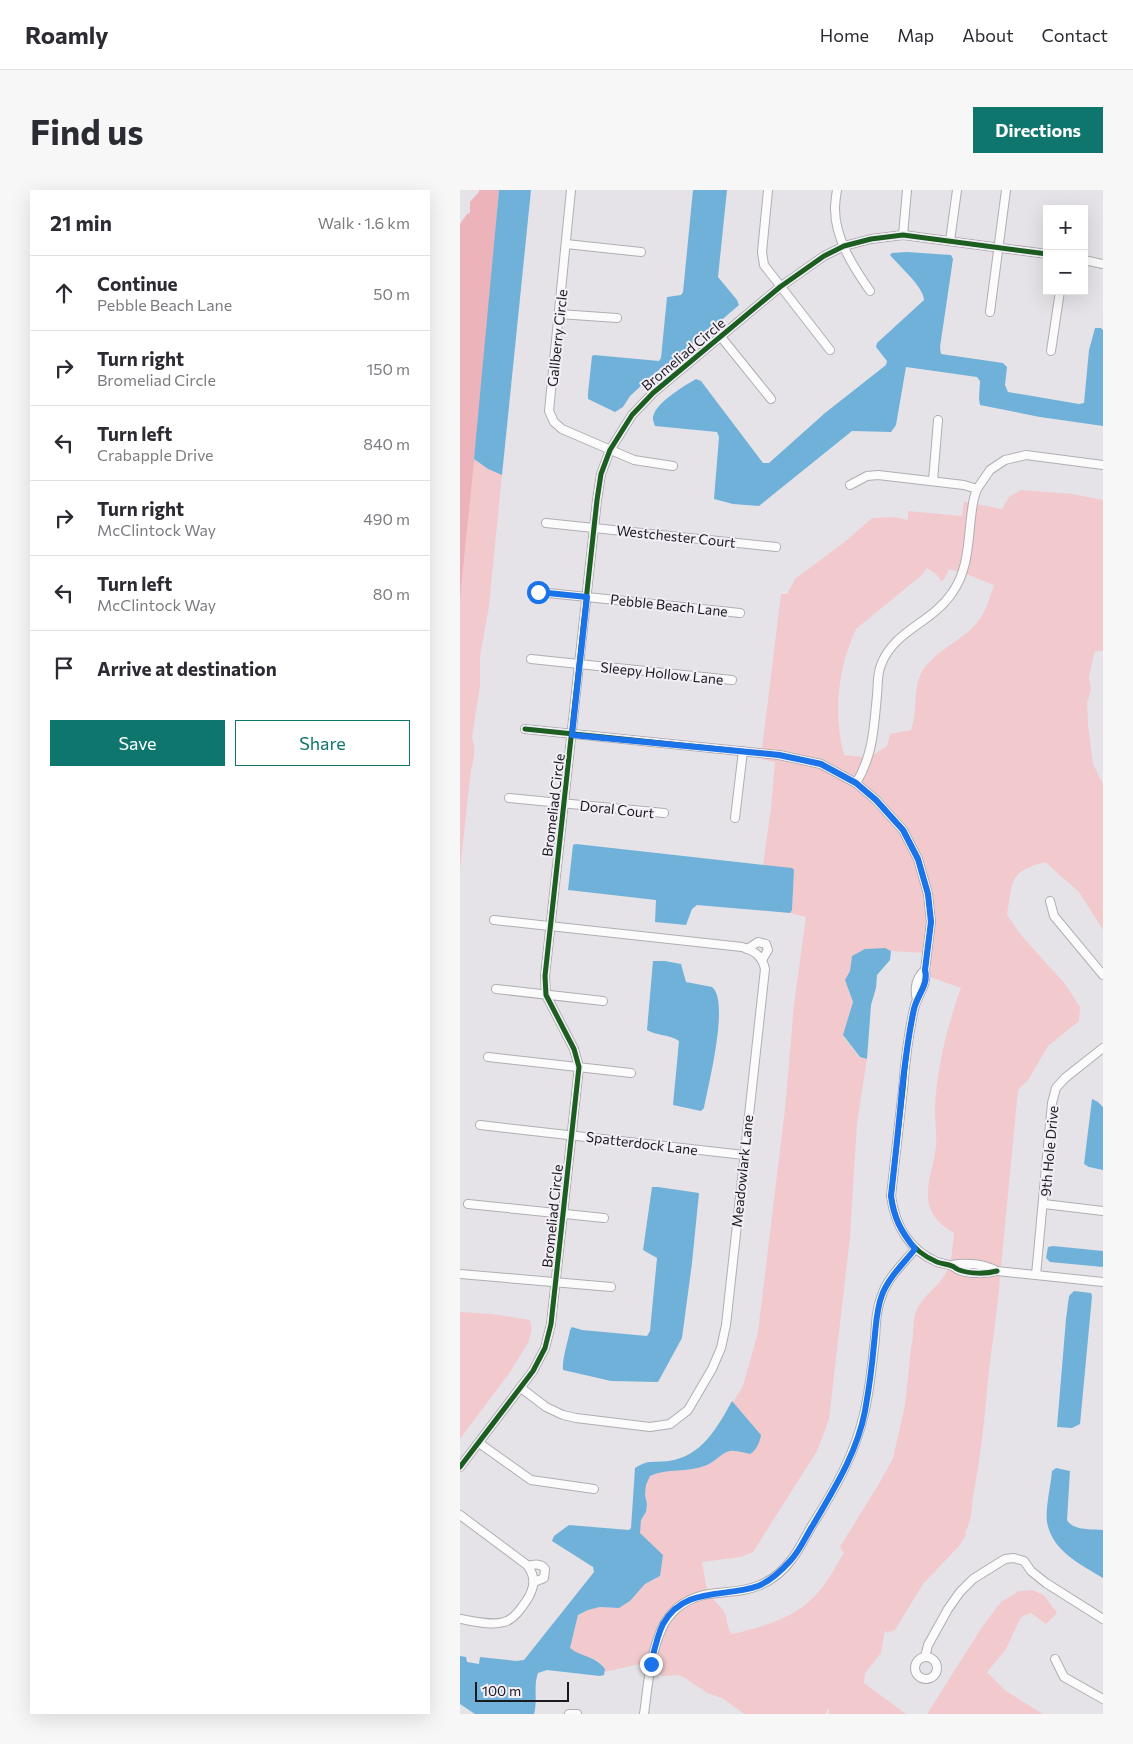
<!DOCTYPE html>
<meta charset="utf-8">
<style>
:root{--surface:#fff;--page:#f7f7f7;--text:#2b2b33;--muted:#7c7c81;--line:#e1e1e2;--accent:#0f766e}
body{margin:0;font-family:Commissioner,sans-serif;background:var(--page);color:var(--text)}
.controls{position:absolute;right:15px;top:15px;display:grid;overflow:hidden;border-radius:0px;box-shadow:0 5px 20px #0002}
.controls button{width:45px;height:45px;display:grid;place-items:center;padding:0;border:0;border-bottom:1px solid var(--line);background:var(--surface);color:var(--text);font:25px sans-serif}
.scale{position:absolute;left:15px;bottom:12px;width:94px;box-sizing:border-box;padding-left:5px;border:2px solid #1a191c;border-top:0;font-size:14px;line-height:18px;white-space:nowrap;color:#1a191c;-webkit-text-stroke:4px #f2eef7;paint-order:stroke}
.stop{position:absolute;width:15px;height:15px;margin:-11px;border:4px solid #1a73e8;border-radius:50%;background:#fff}
.stop.end{background:#1a73e8;border-color:#fff;box-shadow:0 1px 5px #0008}
.list{margin:0;padding:0;list-style:none}
h2{display:flex;justify-content:space-between;align-items:center;height:65px;margin:0;padding:0 20px;font-size:21px}
h2 small{font-size:16px;font-weight:400;color:var(--muted)}
.list li{display:grid;grid-template-columns:32px 1fr auto;gap:15px;align-items:center;box-sizing:border-box;height:75px;padding:0 20px;border-top:1px solid var(--line)}
.list b{display:block;font-size:19px;white-space:nowrap}
.list p{margin:0;font-size:16px;white-space:nowrap;color:var(--muted)}
.list em{font-size:16px;font-style:normal;color:var(--muted)}
.actions{display:flex;gap:10px;padding:15px 20px}
.actions a{flex:1;padding:11px 0;border:1px solid var(--accent);border-radius:0px;text-align:center;font-size:18px;color:var(--accent)}
.actions .main{background:var(--accent);color:#fff}
.icon{flex:none;width:28px;height:28px;fill:none;stroke:currentColor;stroke-width:2;stroke-linecap:round;stroke-linejoin:round}
.map{position:relative;flex:none;width:643px;height:1524px;overflow:hidden;border-radius:0px}
header{display:flex;align-items:center;gap:30px;box-sizing:border-box;height:70px;padding:0 25px;background:var(--surface);border-bottom:1px solid var(--line)}
header strong{font-size:24px}
nav{display:flex;gap:28px;margin-inline-start:auto;font-size:18px}
.intro{display:flex;align-items:center;justify-content:space-between;box-sizing:border-box;height:120px;padding:0 30px}
h1{margin:0;font-size:35px}
.button{padding:12px 22px;border-radius:0px;background:var(--accent);color:#fff;font-size:18px;font-weight:700}
main{display:flex;gap:30px;padding:0 30px}
aside{flex:1;background:var(--surface);border-radius:0px;box-shadow:0 5px 20px #0002}
.map>svg:first-child{display:block}
.green{fill:#f2cace}
.forest{fill:#ecb4ba}
.water{fill:#70b1d9}
.lines{fill:none;stroke-linecap:round;stroke-linejoin:round}
.minor-casing{stroke:#b0aeb2;stroke-width:10}
.minor{stroke:#fbfbfb;stroke-width:8}
.cycleway-casing{stroke:#f2eef7;stroke-width:8}
.cycleway{stroke:#1b5e20;stroke-width:5}
.route{stroke:#1a73e8;stroke-width:6}
.labels{text-anchor:middle;dominant-baseline:central;stroke-width:4;stroke-linejoin:round;paint-order:stroke}
.street-label{font-size:14px;fill:#1a191c;stroke:#f2eef7}
</style>
<header>
<strong>Roamly</strong>
<nav><a>Home</a><a>Map</a><a>About</a><a>Contact</a></nav>
</header>
<div class="intro"><h1>Find us</h1><a class="button">Directions</a></div>
<main>
<aside>
<h2>21 min<small>Walk · 1.6 km</small></h2>
<ul class="list">
<li><svg class="icon" aria-label="ahead" viewBox="0 0 24 24"><path d="M12 20V5M6 11l6-6 6 6"/></svg><div><b>Continue</b><p>Pebble Beach Lane</p></div><em>50 m</em></li>
<li><svg class="icon" aria-label="right" viewBox="0 0 24 24"><path d="M7 20v-9h11M14 6l5 5-5 5"/></svg><div><b>Turn right</b><p>Bromeliad Circle</p></div><em>150 m</em></li>
<li><svg class="icon" aria-label="left" viewBox="0 0 24 24"><path d="M17 20v-9H6M10 6l-5 5 5 5"/></svg><div><b>Turn left</b><p>Crabapple Drive</p></div><em>840 m</em></li>
<li><svg class="icon" aria-label="right" viewBox="0 0 24 24"><path d="M7 20v-9h11M14 6l5 5-5 5"/></svg><div><b>Turn right</b><p>McClintock Way</p></div><em>490 m</em></li>
<li><svg class="icon" aria-label="left" viewBox="0 0 24 24"><path d="M17 20v-9H6M10 6l-5 5 5 5"/></svg><div><b>Turn left</b><p>McClintock Way</p></div><em>80 m</em></li>
<li><svg class="icon" aria-label="arrive" viewBox="0 0 24 24"><path d="M6 21V4h12l-3 4 3 4H6"/></svg><div><b>Arrive at destination</b></div></li>
</ul>
<div class="actions"><a class="main">Save</a><a>Share</a></div>
</aside>
<div class="map">
<svg width="643" height="1524" viewBox="0 0 643 1524">
<rect width="100%" height="100%" fill="#e5e3e7"/>
<!-- green -->
<g class="green">
<path d="M 14,269 L 28,279 L 42,285 L 29,416 L 20,466 L 20,496 L 12,547 C 16,560 14,569 11,580 L 0,679 L 0,410 Z"/>
<path d="M 561,300 L 612,304 L 643,310 L 643,461 L 635,461 L 634,464 L 629,487 L 631,499 L 628,511 L 627,511 L 628,535 L 633,574 L 643,594 L 643,740 L 619,702 L 585,672 C 548,682 553,691 547,725 L 561,745 L 605,794 L 620,817 L 619,831 L 588,856 L 568,890 L 558,900 L 541,1077 L 528,1072 L 501,1069 L 491,1071 L 494,1043 C 485,1038 475,1030 471,1020 C 462,1000 475,975 476,955 C 477,944 475,933 475,921 C 476,880 487,837 501,798 L 470,787 L 468,779 L 474,732 L 461,668 L 400,592 L 407,581 L 413,565 L 427,556 L 430,544 L 451,540 C 459,519 451,495 465,477 C 479,459 502,450 516,434 C 525,424 530,407 534,395 L 506,384 L 510,369 L 516,314 L 542,319 L 549,307 Z"/>
<path d="M 504,311 L 509,313 L 503,368 L 499,382 L 489,379 L 486,386 L 482,392 L 476,384 L 467,378 L 463,384 L 396,439 C 378,477 373,524 384,565 L 406,567 L 395,588 L 362,571 L 319,561 L 302,559 L 321,404 L 327,404 L 335,389 L 386,351 L 412,328 L 434,327 L 448,330 L 448,321 L 502,326 Z"/>
<path d="M 301,567 C 319,568 345,571 361,578 C 422,604 468,666 467,733 C 467,743 465,753 465,763 L 431,761 L 424,758 L 392,766 L 390,781 L 385,790 L 393,812 L 383,846 L 399,867 L 407,869 L 397,933 L 390,1047 L 369,1229 L 357,1261 L 293,1362 L 280,1367 L 242,1372 L 246,1395 L 248,1400 C 230,1403 208,1416 200,1434 C 195,1445 192,1460 188,1472 L 145,1482 C 142,1467 128,1469 117,1464 C 114,1462 112,1460 110,1458 L 118,1425 L 128,1420 L 140,1417 L 159,1418 L 170,1411 L 185,1394 L 200,1386 L 179,1343 L 181,1330 L 186,1322 L 187,1314 L 185,1306 L 186,1295 L 190,1286 C 207,1278 228,1283 247,1275 C 255,1272 261,1263 270,1261 C 276,1260 284,1263 290,1264 L 288,1231 L 273,1212 L 283,1196 L 298,1142 L 325,919 L 334,815 L 346,727 L 330,723 L 332,720 L 334,680 L 303,675 L 311,618 L 315,572 L 301,569 Z"/>
<path d="M 488,1078 L 520,1086 L 540,1085 C 538,1117 533,1148 529,1180 C 525,1220 522,1261 514,1301 C 511,1315 513,1330 505,1342 L 506,1345 L 499,1356 L 463,1394 L 435,1440 L 427,1443 L 425,1440 L 421,1463 L 405,1483 L 404,1493 L 446,1524 L 369,1524 L 369,1518 L 365,1524 L 284,1524 L 264,1509 L 247,1503 L 225,1488 L 219,1485 L 202,1486 L 197,1483 L 194,1477 C 202,1442 211,1413 252,1407 C 255,1413 260,1415 263,1420 C 268,1427 266,1438 272,1444 C 306,1436 339,1427 361,1399 C 370,1388 376,1375 384,1363 L 380,1357 L 420,1292 L 433,1268 L 445,1215 L 451,1158 C 455,1144 451,1132 457,1119 C 465,1103 482,1095 488,1078 Z"/>
<path d="M 0,1122 L 32,1124 L 70,1130 L 72,1139 L 68,1153 L 48,1185 L 0,1249 Z"/>
<path d="M 572,1400 L 584,1405 L 597,1423 L 586,1434 L 571,1423 L 561,1427 L 546,1459 L 527,1482 L 546,1501 L 583,1524 L 467,1524 L 522,1437 L 541,1412 L 559,1401 Z"/>
</g>
<!-- forest -->
<path class="forest" d="M 19,0 L 39,0 L 25,163 L 0,410 L 0,34 L 7,24 L 10,23 L 10,12 L 19,2 Z"/>
<!-- water -->
<g class="water">
<path d="M 39,0 L 71,0 L 42,285 L 28,279 L 14,269 Z"/>
<path d="M 233,0 L 267,0 L 258,87 L 277,110 L 279,115 L 236,152 L 202,179 L 196,182 L 170,206 L 163,217 L 155,222 L 128,209 L 128,203 L 132,166 L 134,165 L 199,171 L 201,168 L 207,107 L 221,105 L 223,102 Z"/>
<path d="M 447,62 L 491,65 L 493,69 L 480,157 L 481,164 L 543,173 L 547,177 L 545,195 L 548,202 L 619,214 L 624,213 L 629,160 L 635,138 L 641,138 L 643,140 L 643,236 L 580,227 L 520,215 L 519,209 L 520,191 L 517,187 L 446,177 L 436,235 L 431,242 L 392,241 L 299,316 L 273,314 L 254,309 L 259,247 L 257,242 L 195,236 C 193,231 192,228 194,224 C 199,211 224,196 236,189 L 241,191 L 303,273 L 309,273 L 365,223 L 426,175 L 427,171 L 416,157 L 417,153 L 464,110 C 464,97 439,76 430,65 L 432,63 Z"/>
<path d="M 116,654 L 332,678 L 334,680 L 332,720 L 330,723 L 237,715 L 232,719 L 226,735 L 195,732 L 196,710 L 108,700 L 113,655 Z"/>
<path d="M 425,758 L 431,761 L 430,770 L 417,785 L 416,798 L 411,815 L 407,869 L 400,867 L 383,845 L 393,812 L 385,790 L 390,781 L 392,766 L 405,759 Z"/>
<path d="M 193,771 L 205,771 L 221,774 L 226,792 L 252,797 C 270,811 248,896 244,918 L 241,921 L 213,915 L 219,851 C 209,844 197,846 187,840 Z"/>
<path d="M 632,909 L 638,912 L 643,917 L 643,980 L 629,977 L 624,974 Z"/>
<path d="M 192,997 L 198,997 L 239,1003 L 232,1073 L 222,1148 L 198,1192 L 151,1191 L 103,1180 C 102,1168 108,1152 110,1140 L 112,1137 L 122,1140 L 187,1146 L 190,1141 L 197,1068 L 183,1060 Z"/>
<path d="M 593,1056 L 643,1061 L 643,1077 L 590,1072 L 586,1068 L 588,1057 Z"/>
<path d="M 614,1101 L 631,1103 L 632,1106 L 620,1234 L 612,1238 L 597,1237 L 606,1129 L 609,1106 Z"/>
<path d="M 272,1211 L 301,1245 C 300,1252 296,1261 290,1264 C 284,1263 276,1260 270,1261 C 261,1263 255,1272 247,1275 C 228,1283 207,1278 190,1286 L 186,1295 L 185,1305 L 187,1314 L 186,1322 L 181,1330 L 180,1343 L 203,1365 L 200,1386 L 185,1394 L 170,1411 L 159,1418 L 140,1417 L 128,1420 L 118,1425 L 110,1458 C 121,1467 136,1466 145,1479 L 144,1485 L 140,1486 L 87,1480 L 78,1483 C 73,1497 78,1510 74,1524 L 15,1524 L 0,1514 L 0,1466 L 6,1467 L 7,1472 L 19,1474 L 20,1467 L 56,1471 L 64,1470 L 134,1382 L 133,1377 L 92,1351 L 94,1346 L 109,1335 L 169,1340 L 171,1338 L 175,1278 C 189,1269 193,1273 209,1271 C 242,1266 257,1238 272,1211 Z"/>
<path d="M 596,1278 L 610,1281 L 607,1330 C 613,1341 632,1339 643,1340 L 643,1388 C 620,1374 592,1361 587,1332 C 585,1320 591,1294 592,1281 Z"/>
</g>
<g class="lines">
<defs>
<g id="minor">
<path d="M 111,0 L 89,221 L 94,232 L 102,239 L 174,270 L 213,276"/>
<path d="M 308,0 L 302,62 L 304,75 L 370,160"/>
<path d="M 377,0 C 376,6 375,13 375,19 C 375,49 394,78 410,101"/>
<path d="M 443,45 L 447,0"/>
<path d="M 490,51 L 497,0"/>
<path d="M 106,54 L 181,62"/>
<path d="M 624,70 L 643,74"/>
<path d="M 530,122 L 546,0"/>
<path d="M 99,124 L 157,128"/>
<path d="M 261,147 L 311,209"/>
<path d="M 591,161 L 600,101"/>
<path d="M 473,291 L 478,230"/>
<path d="M 390,295 L 407,286 L 418,285 L 504,295 L 517,299"/>
<path d="M 86,333 L 316,357"/>
<path d="M 79,402 L 280,423"/>
<path d="M 71,469 L 272,490"/>
<path d="M 65,539 L 319,565 L 361,574 L 396,593 L 416,610 L 443,640 L 458,669 L 468,704 L 471,732 L 465,780 C 468,795 457,805 454,819 C 448,846 445,873 443,899 C 439,935 435,970 431,1006 C 435,1035 449,1060 477,1072 C 482,1074 488,1074 492,1076 C 493,1076 498,1080 499,1080 C 510,1084 526,1084 537,1081"/>
<path d="M 396,593 C 413,566 414,537 417,505 C 418,496 417,484 421,475 C 434,440 472,433 492,403 C 512,375 507,340 514,308 L 517,299 L 530,280 L 545,270 L 566,265 L 643,275"/>
<path d="M 49,608 L 204,623"/>
<path d="M 275,628 L 283,561"/>
<path d="M 590,711 L 594,726 L 643,785"/>
<path d="M 34,730 L 282,757 C 295,761 302,766 305,779 L 266,1135 L 261,1158 L 252,1179 L 228,1220 L 210,1234 L 190,1237 L 116,1228 L 103,1225 L 86,1217 L 61,1198"/>
<path d="M 287,759 L 298,752 L 306,754 L 308,760 L 302,770"/>
<path d="M 36,799 L 143,811"/>
<path d="M 457,810 C 454,798 456,788 465,780"/>
<path d="M 28,867 L 171,883"/>
<path d="M 20,935 L 284,965"/>
<path d="M 8,1014 L 144,1028"/>
<path d="M 584,1014 L 643,1021"/>
<path d="M 492,1075 C 507,1072 524,1074 537,1081 L 643,1092"/>
<path d="M 0,1084 L 151,1097"/>
<path d="M 576,1085 L 592,913 L 596,898 L 605,888 L 643,858"/>
<path d="M 19,1253 L 71,1290 L 134,1299"/>
<path d="M 0,1277 L 73,1181 L 85,1158 L 91,1134 L 119,877 L 114,859 L 86,805 L 85,786 L 137,310 L 141,284 L 150,260 L 172,225 L 193,203 L 320,97 L 364,66 L 384,56 L 411,49 L 443,45 L 587,64"/>
<path d="M 0,1325 L 67,1375 C 79,1390 72,1404 62,1417 C 57,1424 52,1430 44,1432 C 31,1436 13,1431 0,1429"/>
<path d="M 68,1376 C 74,1374 81,1373 85,1379 L 84,1388 L 74,1392"/>
<circle cx="466" cy="1478" r="11"/>
<path d="M 465,1467 L 468,1455 L 488,1419 L 500,1402 L 513,1389 L 545,1369 L 554,1368 L 564,1371 L 571,1381 L 586,1393 L 643,1429"/>
<path d="M 595,1469 L 604,1487 L 643,1509"/>
<path d="M 109,1524 L 117,1524"/>
<path d="M 184,1524 C 188,1495 190,1463 203,1436 C 206,1429 212,1423 217,1418 C 246,1395 270,1408 300,1395 C 312,1390 324,1380 332,1369 C 340,1359 346,1345 353,1334 C 375,1299 395,1264 404,1224 C 410,1200 412,1174 415,1149 C 416,1134 416,1119 422,1105 C 428,1087 444,1073 455,1059"/>
</g>
</defs>
<!-- minor casing -->
<use href="#minor" class="minor-casing"/>
<!-- minor -->
<use href="#minor" class="minor"/>
<defs>
<g id="cycleway">
<path d="M 65,539 L 319,565 L 361,574 L 396,593 L 416,610 L 443,640 L 458,669 L 468,704 L 471,732 L 465,780 C 468,795 457,805 454,819 C 448,846 445,873 443,899 C 439,935 435,970 431,1006 C 435,1035 449,1060 477,1072 C 482,1074 488,1074 492,1076 C 493,1076 498,1080 499,1080 C 510,1084 526,1084 537,1081"/>
<path d="M 0,1277 L 73,1181 L 85,1158 L 91,1134 L 119,877 L 114,859 L 86,805 L 85,786 L 137,310 L 141,284 L 150,260 L 172,225 L 193,203 L 320,97 L 364,66 L 384,56 L 411,49 L 443,45 L 587,64"/>
</g>
</defs>
<!-- cycleway casing -->
<use href="#cycleway" class="cycleway-casing"/>
<!-- cycleway -->
<use href="#cycleway" class="cycleway"/>
</g>
<g class="lines">
<!-- route -->
<path class="route" d="M 78,402 L 127,407 L 112,545 L 319,565 L 361,574 L 396,593 L 416,610 L 443,640 L 458,669 L 468,704 L 471,732 L 465,780 C 469,795 457,805 454,819 C 448,846 445,873 442,899 C 439,935 435,970 431,1006 C 434,1029 441,1041 455,1059 C 444,1073 428,1088 422,1105 C 416,1120 416,1137 414,1154 C 412,1176 409,1199 405,1221 C 397,1263 374,1299 353,1335 C 346,1346 340,1360 331,1370 C 322,1380 311,1391 298,1396 C 265,1408 224,1396 203,1434 C 197,1446 194,1461 191,1474"/>
</g>
<g class="labels">
<!-- street labels -->
<g class="street-label">
<text transform="translate(97 148) rotate(-84)">Gallberry Circle</text>
<text transform="translate(223 164) rotate(-40)">Bromeliad Circle</text>
<text transform="translate(216 346) rotate(6)">Westchester Court</text>
<text transform="translate(209 415) rotate(6)">Pebble Beach Lane</text>
<text transform="translate(202 483) rotate(6)">Sleepy Hollow Lane</text>
<text transform="translate(93 615) rotate(-83)">Bromeliad Circle</text>
<text transform="translate(157 619) rotate(6)">Doral Court</text>
<text transform="translate(182 953) rotate(7)">Spatterdock Lane</text>
<text transform="translate(589 961) rotate(-85)">9th Hole Drive</text>
<text transform="translate(282 981) rotate(-84)">Meadowlark Lane</text>
<text transform="translate(92 1026) rotate(-84)">Bromeliad Circle</text>
</g>
</g>
</svg>
<div class="controls">
<button>+</button>
<button>−</button>
</div>
<div class="scale">100 m</div>
<div class="stop" style="left:78px;top:402px"></div>
<div class="stop end" style="left:191px;top:1474px"></div>
</div>
</main>
